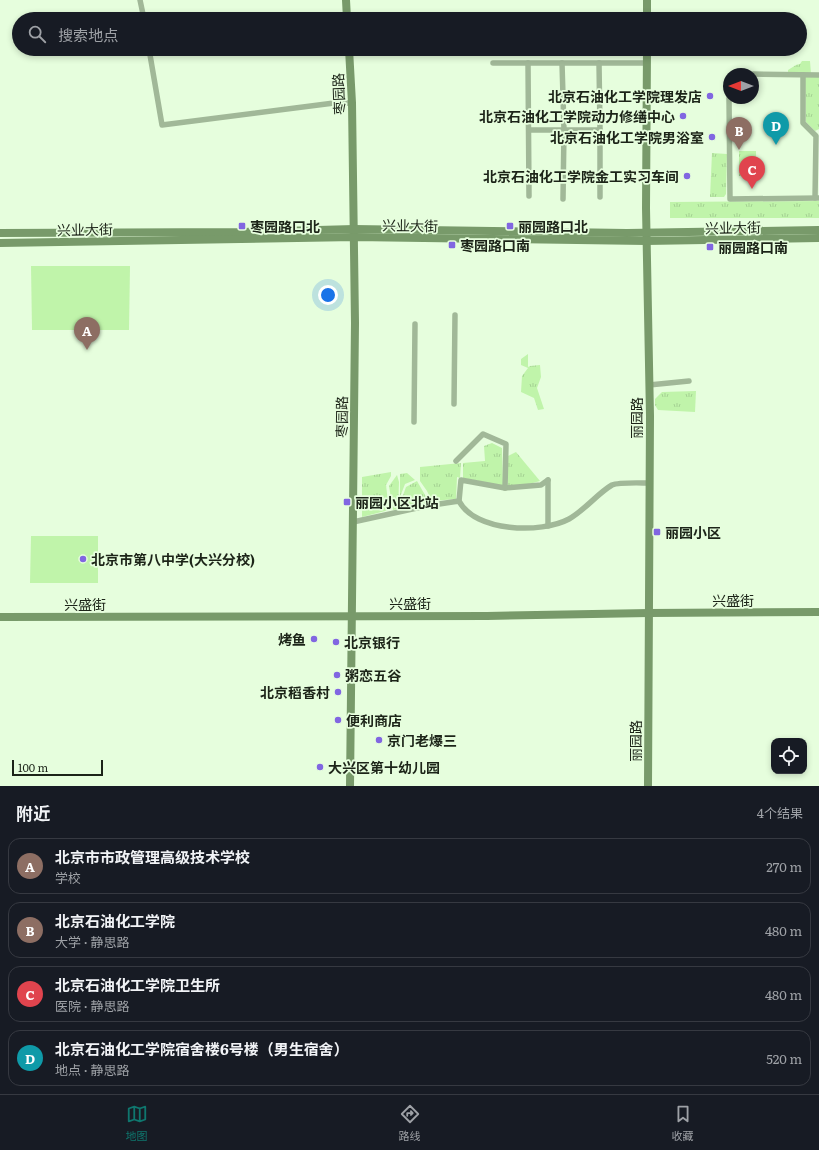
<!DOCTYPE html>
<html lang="zh">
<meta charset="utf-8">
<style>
:root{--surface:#171b24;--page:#242831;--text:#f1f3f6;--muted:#9ea1a6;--line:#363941;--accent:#0f766e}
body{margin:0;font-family:Literata,"Noto Sans SC",serif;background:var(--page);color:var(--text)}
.controls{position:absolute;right:12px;bottom:12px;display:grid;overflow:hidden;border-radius:8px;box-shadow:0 2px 6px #0003}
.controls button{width:36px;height:36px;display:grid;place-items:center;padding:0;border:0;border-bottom:1px solid var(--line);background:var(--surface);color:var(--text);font:20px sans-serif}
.compass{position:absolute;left:723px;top:68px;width:36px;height:36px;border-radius:50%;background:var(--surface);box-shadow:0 2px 6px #0003;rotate:270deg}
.scale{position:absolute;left:12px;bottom:10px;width:91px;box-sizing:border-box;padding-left:4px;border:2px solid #1c2418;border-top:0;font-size:11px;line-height:14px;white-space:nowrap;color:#1c2418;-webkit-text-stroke:3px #e6fedd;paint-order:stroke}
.you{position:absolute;left:328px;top:295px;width:14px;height:14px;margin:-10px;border:3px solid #fff;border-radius:50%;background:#1a73e8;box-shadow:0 0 0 6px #1a73e833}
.badge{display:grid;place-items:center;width:26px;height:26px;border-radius:50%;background:var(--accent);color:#fff;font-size:13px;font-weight:700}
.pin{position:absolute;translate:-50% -33px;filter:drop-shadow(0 1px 2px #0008)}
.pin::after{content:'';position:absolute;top:21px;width:14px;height:12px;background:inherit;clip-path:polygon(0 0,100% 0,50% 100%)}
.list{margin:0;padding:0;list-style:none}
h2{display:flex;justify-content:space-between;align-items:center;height:52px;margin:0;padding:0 16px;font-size:17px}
h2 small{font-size:13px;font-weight:400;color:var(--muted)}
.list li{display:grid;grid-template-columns:26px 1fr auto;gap:12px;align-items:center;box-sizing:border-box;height:56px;margin:0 8px 8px;padding:0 8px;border:1px solid var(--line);border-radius:12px}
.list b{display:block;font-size:15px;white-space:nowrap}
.list p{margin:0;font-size:13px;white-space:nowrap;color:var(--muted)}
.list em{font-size:13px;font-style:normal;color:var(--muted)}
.icon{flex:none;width:22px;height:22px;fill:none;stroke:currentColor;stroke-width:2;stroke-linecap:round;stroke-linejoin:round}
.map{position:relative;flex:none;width:819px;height:786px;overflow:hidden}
.search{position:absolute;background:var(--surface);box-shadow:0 2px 6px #0003;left:12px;right:12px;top:12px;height:44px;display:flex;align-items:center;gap:10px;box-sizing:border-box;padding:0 14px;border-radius:22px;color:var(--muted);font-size:15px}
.sheet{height:308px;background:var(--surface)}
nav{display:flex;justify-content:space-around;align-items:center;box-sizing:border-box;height:56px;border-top:1px solid var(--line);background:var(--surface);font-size:11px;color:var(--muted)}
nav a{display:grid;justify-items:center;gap:2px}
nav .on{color:var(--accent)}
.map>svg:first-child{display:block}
.grass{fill:url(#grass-tufts)}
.garden{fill:#c0f4aa}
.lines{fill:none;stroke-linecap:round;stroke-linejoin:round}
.street{stroke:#a1b898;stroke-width:5.5}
.secondary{stroke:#789a6a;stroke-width:8}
.poi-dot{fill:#8166e1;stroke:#e6fedd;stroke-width:1.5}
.labels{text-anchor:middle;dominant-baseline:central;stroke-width:3.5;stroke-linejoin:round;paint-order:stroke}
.street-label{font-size:14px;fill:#1c2418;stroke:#e6fedd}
.poi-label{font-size:14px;font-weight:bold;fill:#1c2418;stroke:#e6fedd;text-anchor:start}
</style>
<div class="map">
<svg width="819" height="786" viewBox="0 0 819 786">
<defs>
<pattern id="grass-tufts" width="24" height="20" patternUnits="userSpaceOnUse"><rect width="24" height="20" fill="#c0f4aa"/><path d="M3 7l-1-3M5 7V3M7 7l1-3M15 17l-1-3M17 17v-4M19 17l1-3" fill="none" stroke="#a4d192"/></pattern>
</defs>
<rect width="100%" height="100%" fill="#e6fedd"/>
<!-- grass -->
<g class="grass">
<path d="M 802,61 L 810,61 L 811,74 L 788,74 L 788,70 L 796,65 L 800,64 Z"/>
<path d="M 805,77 L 819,77 L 819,129 L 815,131 L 806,122 Z"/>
<rect x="739" y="151" width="17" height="25"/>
<path d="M 712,153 L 727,154 L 726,194 L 724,197 L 710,197 Z"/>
<path d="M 819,201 L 819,218 L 670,218 L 670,202 Z"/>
<path d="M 528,354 L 528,367 L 530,366 L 540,365 L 541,377 L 537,388 L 544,409 L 538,410 L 534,398 L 521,392 L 522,376 L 528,368 L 521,365 L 521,359 Z"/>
<path d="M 696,391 L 695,412 L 658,410 L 655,405 L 655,399 L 662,392 Z"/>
<path d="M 492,443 L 502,448 L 503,486 L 463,478 L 463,463 L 485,461 L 484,446 Z"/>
<path d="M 516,452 L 540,481 L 529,484 L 508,486 L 508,456 Z"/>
<path d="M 461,463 L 460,478 L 457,477 L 456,499 L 432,501 L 427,491 L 420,481 L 420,467 Z"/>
<path d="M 391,472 L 391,476 L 386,485 L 389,510 L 362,517 L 362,477 Z"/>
<path d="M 407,473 L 415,480 L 405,484 L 400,497 L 400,474 Z"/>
<path d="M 397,475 L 399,482 L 398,509 L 393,510 L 389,486 Z"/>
<path d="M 417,481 L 429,502 L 401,509 L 402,498 L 406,487 Z"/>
</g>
<!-- garden -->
<g class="garden">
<path d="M 130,266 L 129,330 L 32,330 L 31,266 Z"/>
<path d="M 31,536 L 98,536 L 98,583 L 30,583 Z"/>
</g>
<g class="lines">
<!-- street -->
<g class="street">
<path d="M 140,0 L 144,19"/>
<path d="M 149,49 L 162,125 L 334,103 L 352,103"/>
<path d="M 493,63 L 647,63"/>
<path d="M 528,63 L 529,196"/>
<path d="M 562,63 L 564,130 L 563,199"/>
<path d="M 753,74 L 819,75"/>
<path d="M 803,75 L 803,123 L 816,136 L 815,198"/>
<path d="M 729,98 L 730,199 L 819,198"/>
<path d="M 529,130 L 600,130 L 599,63"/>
<path d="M 600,130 L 600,197"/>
<path d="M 649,385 L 689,381"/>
<path d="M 454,404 L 455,315"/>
<path d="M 414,422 L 415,324"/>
<path d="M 456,461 L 483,434 L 506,444 L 505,488 L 541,485 L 548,480"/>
<path d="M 459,501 L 461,480 L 505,488"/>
<path d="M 353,522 L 426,506 L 459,501 C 475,532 541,534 569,519 C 585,510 598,493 612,485 C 619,482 640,483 649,483"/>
<path d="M 548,526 L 548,480"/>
</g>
<!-- secondary -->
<g class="secondary">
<path d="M 346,0 L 347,19"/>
<path d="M 647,0 L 647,19"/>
<path d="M 349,49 L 352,103 L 355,323 L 350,786"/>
<path d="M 647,49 L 646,208 L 650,416 L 648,786"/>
<path d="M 0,233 L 242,232 L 354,229 L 627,233 L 819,230"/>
<path d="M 0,243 L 355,237 L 646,241 L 819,238"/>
<path d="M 0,617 L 487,616 L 649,613 L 819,612"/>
</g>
</g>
<!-- markers -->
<g class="poi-dot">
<circle cx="710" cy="96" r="4"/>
<circle cx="683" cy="116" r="4"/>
<circle cx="712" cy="137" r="4"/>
<circle cx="687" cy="176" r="4"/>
<rect x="238" y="222" width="8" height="8" rx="2"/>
<rect x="506" y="222" width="8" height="8" rx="2"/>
<rect x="448" y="241" width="8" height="8" rx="2"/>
<rect x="706" y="243" width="8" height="8" rx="2"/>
<rect x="343" y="498" width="8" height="8" rx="2"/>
<rect x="653" y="528" width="8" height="8" rx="2"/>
<circle cx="83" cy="559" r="4"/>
<circle cx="314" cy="639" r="4"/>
<circle cx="336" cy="642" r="4"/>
<circle cx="337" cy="675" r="4"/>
<circle cx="338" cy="692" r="4"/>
<circle cx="338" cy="720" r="4"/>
<circle cx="379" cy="740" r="4"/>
<circle cx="320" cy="767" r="4"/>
</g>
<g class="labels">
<!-- street labels -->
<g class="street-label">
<text transform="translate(338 94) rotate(-92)">枣园路</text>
<text transform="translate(410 225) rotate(1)">兴业大街</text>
<text transform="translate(733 227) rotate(-1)">兴业大街</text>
<text transform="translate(85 229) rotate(-1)">兴业大街</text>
<text transform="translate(341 417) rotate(-89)">枣园路</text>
<text transform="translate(636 418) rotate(-90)">丽园路</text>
<text x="733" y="600">兴盛街</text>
<text x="410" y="603">兴盛街</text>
<text x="85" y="604">兴盛街</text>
<text transform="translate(635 741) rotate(-90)">丽园路</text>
</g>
<!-- poi labels -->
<g class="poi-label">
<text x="702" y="96" text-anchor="end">北京石油化工学院理发店</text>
<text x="675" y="116" text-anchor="end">北京石油化工学院动力修缮中心</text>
<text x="704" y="137" text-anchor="end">北京石油化工学院男浴室</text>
<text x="679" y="176" text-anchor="end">北京石油化工学院金工实习车间</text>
<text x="250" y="226">枣园路口北</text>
<text x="518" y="226">丽园路口北</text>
<text x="460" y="245">枣园路口南</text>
<text x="718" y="247">丽园路口南</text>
<text x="355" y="502">丽园小区北站</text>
<text x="665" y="532">丽园小区</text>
<text x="91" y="559">北京市第八中学(大兴分校)</text>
<text x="306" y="639" text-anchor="end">烤鱼</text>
<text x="344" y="642">北京银行</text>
<text x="345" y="675">粥恋五谷</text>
<text x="330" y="692" text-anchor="end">北京稻香村</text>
<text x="346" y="720">便利商店</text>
<text x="387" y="740">京门老爆三</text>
<text x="328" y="767">大兴区第十幼儿园</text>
</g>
</g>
</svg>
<div class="controls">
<button><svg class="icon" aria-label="locate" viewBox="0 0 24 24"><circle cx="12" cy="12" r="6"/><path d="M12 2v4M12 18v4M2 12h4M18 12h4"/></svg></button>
</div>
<svg class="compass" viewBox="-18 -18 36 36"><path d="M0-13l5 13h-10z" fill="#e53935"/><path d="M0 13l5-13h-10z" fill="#9ea1a6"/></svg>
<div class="scale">100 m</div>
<div class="you"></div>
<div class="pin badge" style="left:87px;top:350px;background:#8d6e63">A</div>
<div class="pin badge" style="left:739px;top:150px;background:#8d6e63">B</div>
<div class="pin badge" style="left:752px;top:189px;background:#e0444e">C</div>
<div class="pin badge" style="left:776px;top:145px;background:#0f9aa8">D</div>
<div class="search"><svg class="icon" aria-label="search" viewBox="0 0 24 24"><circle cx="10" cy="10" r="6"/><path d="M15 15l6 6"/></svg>搜索地点</div>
</div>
<section class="sheet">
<h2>附近<small>4个结果</small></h2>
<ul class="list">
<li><span class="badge" style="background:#8d6e63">A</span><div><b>北京市市政管理高级技术学校</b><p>学校</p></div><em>270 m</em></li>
<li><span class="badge" style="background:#8d6e63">B</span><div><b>北京石油化工学院</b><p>大学 · 静思路</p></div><em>480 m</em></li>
<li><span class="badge" style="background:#e0444e">C</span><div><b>北京石油化工学院卫生所</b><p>医院 · 静思路</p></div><em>480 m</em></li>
<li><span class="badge" style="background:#0f9aa8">D</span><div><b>北京石油化工学院宿舍楼6号楼（男生宿舍）</b><p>地点 · 静思路</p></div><em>520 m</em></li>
</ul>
</section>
<nav>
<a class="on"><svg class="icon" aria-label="map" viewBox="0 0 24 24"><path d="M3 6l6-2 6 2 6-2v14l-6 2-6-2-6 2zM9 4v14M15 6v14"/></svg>地图</a>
<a><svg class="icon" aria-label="directions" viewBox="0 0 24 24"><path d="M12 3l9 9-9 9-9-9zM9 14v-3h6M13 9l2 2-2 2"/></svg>路线</a>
<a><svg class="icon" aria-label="saved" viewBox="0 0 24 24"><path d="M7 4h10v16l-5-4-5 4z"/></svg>收藏</a>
</nav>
